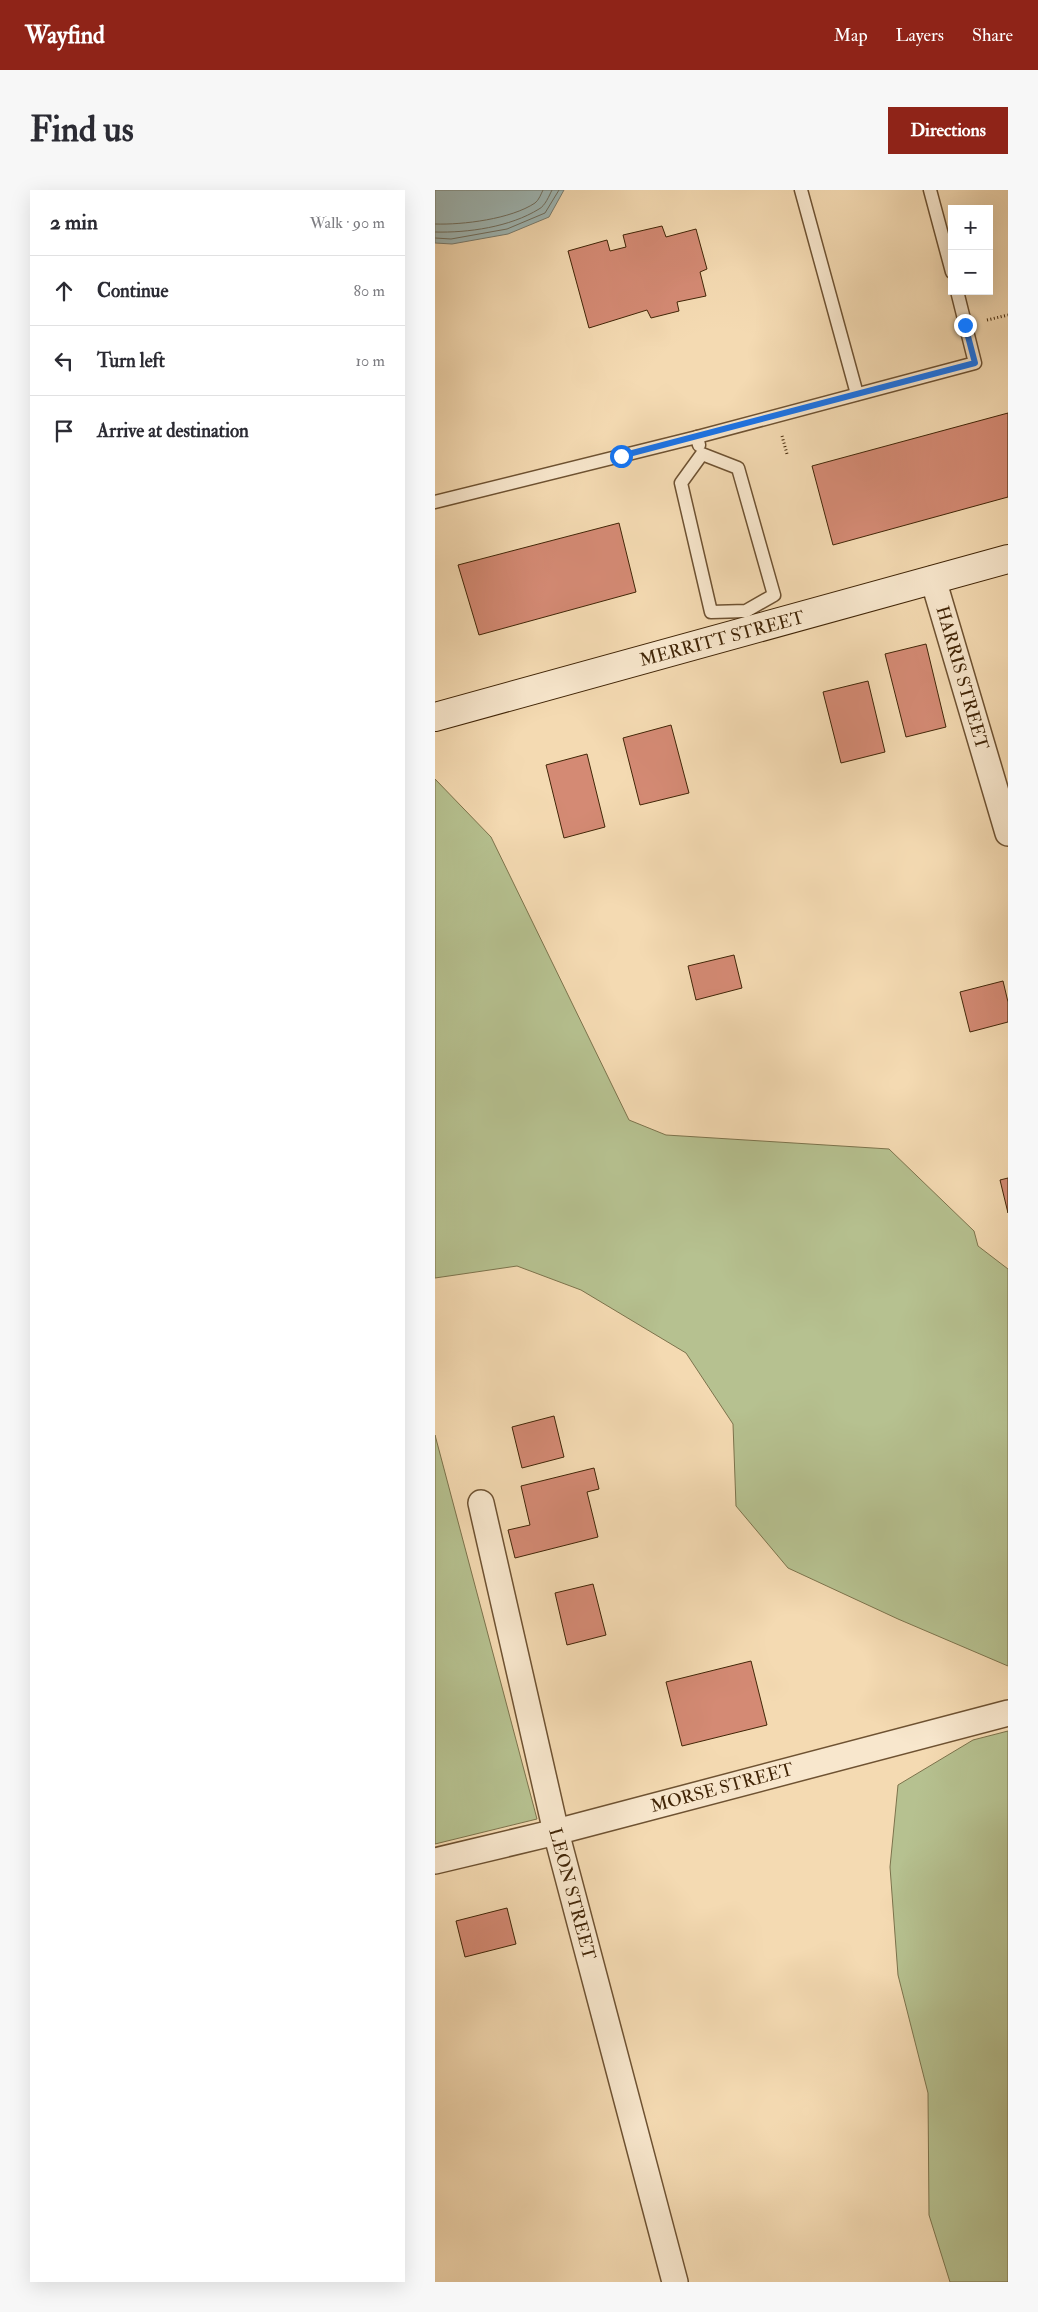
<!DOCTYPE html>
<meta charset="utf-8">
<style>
:root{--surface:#fff;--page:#f7f7f7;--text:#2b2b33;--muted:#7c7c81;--line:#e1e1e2;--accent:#8f2418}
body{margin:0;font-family:"IM FELL Double Pica",serif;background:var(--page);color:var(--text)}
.controls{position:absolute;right:15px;top:15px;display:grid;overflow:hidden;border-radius:0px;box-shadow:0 5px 20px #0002}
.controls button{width:45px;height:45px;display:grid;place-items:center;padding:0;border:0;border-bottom:1px solid var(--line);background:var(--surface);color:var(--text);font:25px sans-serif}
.stop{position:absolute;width:15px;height:15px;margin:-11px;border:4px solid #1a73e8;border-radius:50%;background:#fff}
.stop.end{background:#1a73e8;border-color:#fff;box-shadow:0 1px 5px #0008}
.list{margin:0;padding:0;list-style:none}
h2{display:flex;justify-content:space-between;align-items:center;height:65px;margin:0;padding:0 20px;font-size:21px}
h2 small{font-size:16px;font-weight:400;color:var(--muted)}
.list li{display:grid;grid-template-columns:32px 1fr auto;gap:15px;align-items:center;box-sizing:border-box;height:70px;padding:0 20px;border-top:1px solid var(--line)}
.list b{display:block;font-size:19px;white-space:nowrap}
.list em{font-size:16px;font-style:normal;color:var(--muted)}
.icon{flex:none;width:28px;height:28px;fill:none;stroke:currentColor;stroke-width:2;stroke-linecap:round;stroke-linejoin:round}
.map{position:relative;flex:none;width:573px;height:2092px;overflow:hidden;border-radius:0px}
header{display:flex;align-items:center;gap:30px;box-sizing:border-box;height:70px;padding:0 25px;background:var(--accent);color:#fff}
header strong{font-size:24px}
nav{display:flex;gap:28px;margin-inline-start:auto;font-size:18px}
.intro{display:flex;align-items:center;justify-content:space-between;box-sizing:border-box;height:120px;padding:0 30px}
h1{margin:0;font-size:35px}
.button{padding:12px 22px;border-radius:0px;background:var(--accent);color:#fff;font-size:18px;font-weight:700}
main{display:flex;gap:30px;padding:0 30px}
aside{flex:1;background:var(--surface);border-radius:0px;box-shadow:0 5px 20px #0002}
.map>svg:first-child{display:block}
.green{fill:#b6c190;stroke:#7c734c}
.water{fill:#9fb8b6;stroke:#797d70}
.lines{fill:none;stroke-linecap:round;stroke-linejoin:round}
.shore{stroke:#706e5e;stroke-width:1}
.building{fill:#d48a74;stroke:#412507}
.lane-casing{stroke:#6e5232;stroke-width:15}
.street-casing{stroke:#6e5232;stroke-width:28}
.secondary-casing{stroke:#412507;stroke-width:30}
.path{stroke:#412507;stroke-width:3;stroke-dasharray:1 2.5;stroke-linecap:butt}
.lane{stroke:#f8e7cd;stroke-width:12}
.street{stroke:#f8e7cd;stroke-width:25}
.secondary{stroke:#f8e7cd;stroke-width:28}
.route{stroke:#1a73e8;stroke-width:6}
.labels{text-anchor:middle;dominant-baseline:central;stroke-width:4;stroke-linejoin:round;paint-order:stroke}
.street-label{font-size:18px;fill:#412507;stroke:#f8e7cd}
</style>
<header>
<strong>Wayfind</strong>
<nav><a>Map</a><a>Layers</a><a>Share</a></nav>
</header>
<div class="intro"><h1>Find us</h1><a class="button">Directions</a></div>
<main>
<aside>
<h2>2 min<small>Walk · 90 m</small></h2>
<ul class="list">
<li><svg class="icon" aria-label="ahead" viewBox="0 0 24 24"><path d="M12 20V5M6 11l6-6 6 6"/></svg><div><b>Continue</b></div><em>80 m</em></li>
<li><svg class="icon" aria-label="left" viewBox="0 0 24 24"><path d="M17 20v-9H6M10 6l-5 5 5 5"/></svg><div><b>Turn left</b></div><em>10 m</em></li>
<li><svg class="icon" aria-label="arrive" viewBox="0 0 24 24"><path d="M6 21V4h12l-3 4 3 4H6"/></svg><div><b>Arrive at destination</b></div></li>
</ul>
</aside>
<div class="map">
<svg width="573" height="2092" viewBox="0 0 573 2092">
<rect width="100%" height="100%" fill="#f4dab2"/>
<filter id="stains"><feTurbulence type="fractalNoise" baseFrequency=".004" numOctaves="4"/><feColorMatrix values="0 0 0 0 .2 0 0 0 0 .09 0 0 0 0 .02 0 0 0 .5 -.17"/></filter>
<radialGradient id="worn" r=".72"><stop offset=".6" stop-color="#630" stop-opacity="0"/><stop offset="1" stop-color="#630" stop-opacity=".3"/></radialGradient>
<!-- green -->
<g class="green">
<path d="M 0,589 L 56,647 L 194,930 L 231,945 L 454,959 L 539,1041 L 543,1056 L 573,1079 L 573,1476 L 463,1429 L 353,1378 L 301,1316 L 298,1234 L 251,1163 L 146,1100 L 82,1076 L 0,1088 Z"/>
<path d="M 0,1245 L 102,1629 L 0,1654 Z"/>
<path d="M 573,1541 L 573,2092 L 515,2092 L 494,2025 L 493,1903 L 463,1785 L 455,1677 L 463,1595 L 538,1550 Z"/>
</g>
<!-- water -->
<path class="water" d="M 0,0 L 129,0 L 114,27 L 73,44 L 17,54 L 0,53 Z"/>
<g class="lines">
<!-- shore -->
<g class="shore">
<path d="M 0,34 C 28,35 76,29 100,13 C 104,10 106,4 108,0"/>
<path d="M 0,42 C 33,43 75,37 104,19 C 110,16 114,6 117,0"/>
<path d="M 0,48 L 16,49 L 72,39 L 110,23 L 124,0"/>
</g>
</g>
<!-- building -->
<g class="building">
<path d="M 227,36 L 231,47 L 261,39 L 272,79 L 265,82 L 271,106 L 242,112 L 244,121 L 216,128 L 212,120 L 154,138 L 133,61 L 172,50 L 175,61 L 191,57 L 188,45 Z"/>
<path d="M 573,223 L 573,307 L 398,355 L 377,276 Z"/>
<path d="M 184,333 L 201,402 L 44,445 L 23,375 Z"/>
<path d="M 491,454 L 511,537 L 471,547 L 450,464 Z"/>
<path d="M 433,491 L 450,562 L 406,573 L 388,502 Z"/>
<path d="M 236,535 L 254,603 L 205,615 L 188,548 Z"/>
<path d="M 152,564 L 170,637 L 129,648 L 111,575 Z"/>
<path d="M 299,765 L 307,798 L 261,810 L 253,776 Z"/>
<path d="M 568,791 L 573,812 L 573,832 L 535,842 L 525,802 Z"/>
<path d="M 573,988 L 573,1023 L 565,990 Z"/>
<path d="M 119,1226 L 129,1267 L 87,1278 L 77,1237 Z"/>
<path d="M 159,1278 L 164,1299 L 152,1302 L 163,1347 L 80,1368 L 73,1340 L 95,1335 L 86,1296 Z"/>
<path d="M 158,1394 L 171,1445 L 132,1455 L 120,1403 Z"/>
<path d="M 316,1471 L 332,1535 L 247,1556 L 231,1492 Z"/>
<path d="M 72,1718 L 81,1754 L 30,1767 L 21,1731 Z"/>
</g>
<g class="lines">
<defs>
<g id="lane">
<path d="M 366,0 L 422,204"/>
<path d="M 495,0 L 517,82"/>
<path d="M 262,247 L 540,173 L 522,101"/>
<path d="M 267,264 L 303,278 L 339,405 L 311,421 L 276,422 L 246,293 Z"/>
<path d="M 0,312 L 262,247 L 264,255"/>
</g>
<g id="street">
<path d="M 498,389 L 573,643"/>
<path d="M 46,1313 L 121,1642 L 240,2092"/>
<path d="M 0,1671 L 121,1642 L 573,1523"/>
</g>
<path id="secondary" d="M 0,527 L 573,369"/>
</defs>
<!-- lane casing -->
<use href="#lane" class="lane-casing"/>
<!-- street casing -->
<use href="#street" class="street-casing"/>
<!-- secondary casing -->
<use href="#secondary" class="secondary-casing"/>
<!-- path -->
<g class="path">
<path d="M 552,130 L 573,125"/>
<path d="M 347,246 L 352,264"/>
</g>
<!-- lane -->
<use href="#lane" class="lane"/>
<!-- street -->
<use href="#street" class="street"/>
<!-- secondary -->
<use href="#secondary" class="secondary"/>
</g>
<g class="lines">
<!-- route -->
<path class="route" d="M 186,266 L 540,173 L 530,135"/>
</g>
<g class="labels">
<!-- street labels -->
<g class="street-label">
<text transform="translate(287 449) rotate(-15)">MERRITT STREET</text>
<text transform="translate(527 488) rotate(74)">HARRIS STREET</text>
<text transform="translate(287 1598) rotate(-15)">MORSE STREET</text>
<text transform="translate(137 1704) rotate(75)">LEON STREET</text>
</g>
</g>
<rect width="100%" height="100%" filter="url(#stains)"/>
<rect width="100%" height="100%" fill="url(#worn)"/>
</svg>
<div class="controls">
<button>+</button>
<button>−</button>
</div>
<div class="stop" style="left:186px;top:266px"></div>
<div class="stop end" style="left:530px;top:135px"></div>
</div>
</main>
